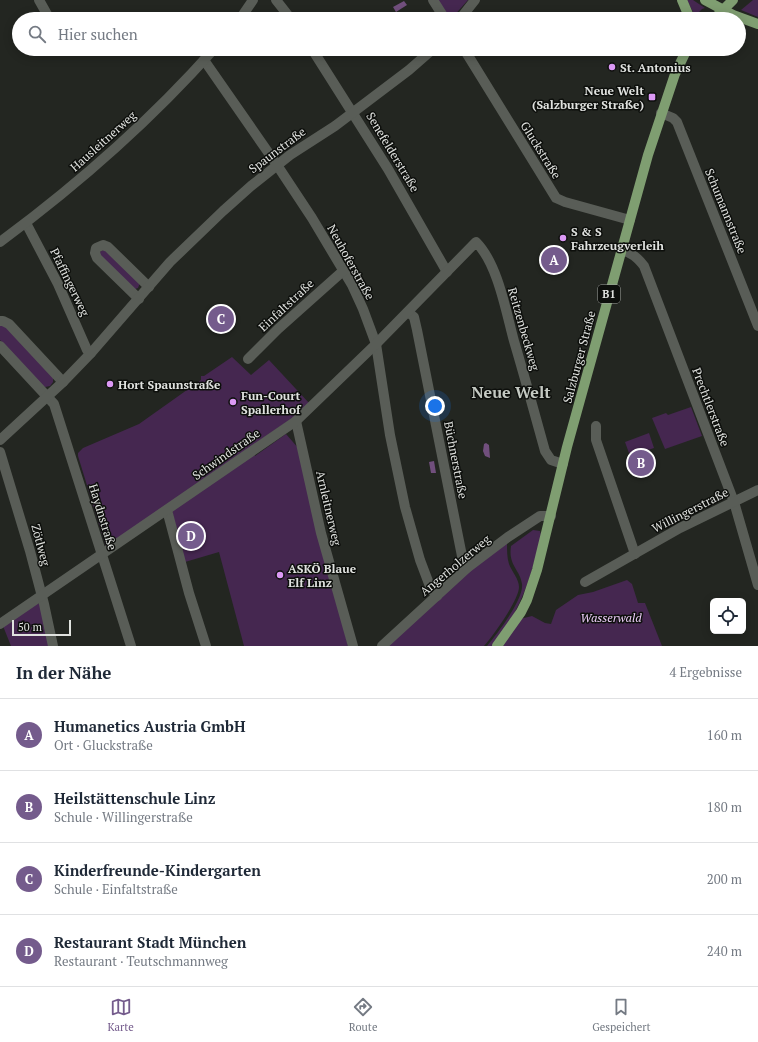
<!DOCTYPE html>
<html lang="de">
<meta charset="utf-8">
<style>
:root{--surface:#fff;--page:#f6f6f7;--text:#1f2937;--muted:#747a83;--line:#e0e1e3;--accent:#745b8c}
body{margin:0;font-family:"PT Serif",serif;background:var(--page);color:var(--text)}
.controls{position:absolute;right:12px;bottom:12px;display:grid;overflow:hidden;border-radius:6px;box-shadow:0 2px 10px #0003}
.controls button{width:36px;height:36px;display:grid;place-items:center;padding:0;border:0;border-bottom:1px solid var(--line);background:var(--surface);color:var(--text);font:20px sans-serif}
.scale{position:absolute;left:12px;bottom:10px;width:59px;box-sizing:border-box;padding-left:4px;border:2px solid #e0e2df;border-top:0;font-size:11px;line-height:14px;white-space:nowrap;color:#e0e2df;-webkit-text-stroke:3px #0d0f0c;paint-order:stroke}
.you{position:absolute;left:435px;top:406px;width:14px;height:14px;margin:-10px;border:3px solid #fff;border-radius:50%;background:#1a73e8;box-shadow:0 0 0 6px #1a73e833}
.badge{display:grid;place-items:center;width:26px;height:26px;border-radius:50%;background:var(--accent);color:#fff;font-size:13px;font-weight:700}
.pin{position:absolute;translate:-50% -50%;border:2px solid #fff;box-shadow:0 1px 4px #0006}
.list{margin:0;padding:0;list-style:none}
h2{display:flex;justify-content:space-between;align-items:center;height:52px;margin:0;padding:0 16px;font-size:17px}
h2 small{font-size:13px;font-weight:400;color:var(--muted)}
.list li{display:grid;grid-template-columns:26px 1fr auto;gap:12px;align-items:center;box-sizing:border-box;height:72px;padding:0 16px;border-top:1px solid var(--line)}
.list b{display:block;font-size:15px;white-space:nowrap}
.list p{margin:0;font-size:13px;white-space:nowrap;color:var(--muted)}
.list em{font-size:13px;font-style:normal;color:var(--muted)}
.icon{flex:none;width:22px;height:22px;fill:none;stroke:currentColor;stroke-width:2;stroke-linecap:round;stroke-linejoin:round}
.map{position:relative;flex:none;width:758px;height:646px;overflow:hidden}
.search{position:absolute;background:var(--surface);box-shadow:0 2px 10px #0003;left:12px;right:12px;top:12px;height:44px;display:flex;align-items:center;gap:10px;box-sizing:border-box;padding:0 14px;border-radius:22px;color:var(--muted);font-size:15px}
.sheet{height:340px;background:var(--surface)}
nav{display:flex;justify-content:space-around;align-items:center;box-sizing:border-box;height:56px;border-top:1px solid var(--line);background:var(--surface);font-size:11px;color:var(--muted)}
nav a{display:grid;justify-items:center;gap:2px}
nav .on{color:var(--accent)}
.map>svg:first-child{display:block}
.green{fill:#452750}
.water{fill:#714f7d}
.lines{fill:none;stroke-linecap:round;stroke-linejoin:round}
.minor{stroke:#595d57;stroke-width:10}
.major{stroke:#7f9e71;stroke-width:10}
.poi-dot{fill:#dc99f5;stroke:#0d0f0c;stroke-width:1.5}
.labels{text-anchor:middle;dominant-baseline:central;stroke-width:3;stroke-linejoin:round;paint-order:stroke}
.shield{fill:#0d0f0c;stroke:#a1a3a0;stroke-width:1}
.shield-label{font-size:11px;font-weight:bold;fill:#e0e2df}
.poi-label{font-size:12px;font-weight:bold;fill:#e0e2df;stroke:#0d0f0c;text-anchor:start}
.street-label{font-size:12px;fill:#e0e2df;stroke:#0d0f0c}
.park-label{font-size:12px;font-style:italic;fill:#edcef9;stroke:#0d0f0c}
.district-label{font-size:16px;font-weight:bold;fill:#c4c9c2;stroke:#0d0f0c}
</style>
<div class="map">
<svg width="758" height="646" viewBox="0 0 758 646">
<rect width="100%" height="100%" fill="#232621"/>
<!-- green -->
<g class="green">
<path d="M 437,0 L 468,0 L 451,19 L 448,19 Z"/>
<path d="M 687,0 L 693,0 L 705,8 L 702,9 L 695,16 Z"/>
<path d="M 753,0 L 758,0 L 758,17 L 741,10 Z"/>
<path d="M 104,249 L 140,283 L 138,288 L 135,289 L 100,257 L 100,252 Z"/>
<path d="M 0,326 L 5,326 L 53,377 L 53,382 L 50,386 L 45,387 L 40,384 L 0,340 Z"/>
<path d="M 232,357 L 251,375 L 269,360 L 309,403 L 294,417 L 249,448 L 255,456 L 286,434 L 299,449 L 348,646 L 244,646 L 219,552 L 185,562 L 170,503 L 106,547 L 78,456 L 78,453 L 83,448 L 139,424 L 201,380 L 201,376 L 204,376 Z"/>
<path d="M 691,407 L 702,436 L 665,449 L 652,418 L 666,413 L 668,415 Z"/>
<path d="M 649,433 L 654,448 L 630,456 L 625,442 Z"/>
<path d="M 533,530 L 540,531 L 541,535 C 532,575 520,614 492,646 L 487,646 C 497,634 524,599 522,584 C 520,569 508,566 511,546 Z"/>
<path d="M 507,543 C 507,550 507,558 509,564 C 512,572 519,579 519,587 C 519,600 493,636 484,646 L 388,646 L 474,566 Z"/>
<path d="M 627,580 L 632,584 L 638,603 L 645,603 L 662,646 L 501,646 L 520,619 L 532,616 L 545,623 L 551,624 L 556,610 L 578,595 L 593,592 Z"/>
<path d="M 41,603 L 51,646 L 11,646 L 3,626 L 35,604 Z"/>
</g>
<!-- water -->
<g class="water">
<path d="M 404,1 L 407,5 L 396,12 L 393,7 Z"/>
<path d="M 486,443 L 489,445 L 490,458 L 485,456 L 483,451 L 484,444 Z"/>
<path d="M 434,461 L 436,473 L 431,473 L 429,462 Z"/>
</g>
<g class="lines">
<!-- minor -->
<g class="minor">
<path d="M 39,0 L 48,16"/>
<path d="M 276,0 L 291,19"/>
<path d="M 433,0 L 445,19"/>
<path d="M 240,19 L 253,0"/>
<path d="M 460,19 L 475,0"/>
<path d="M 312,49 L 388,169 L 447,272"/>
<path d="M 464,49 L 556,198 L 565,202 L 630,220"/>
<path d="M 204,60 L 277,165 L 312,218 L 352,285 L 363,309 L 376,344 L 390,435 L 405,507 L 420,560 L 431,589 L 437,596"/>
<path d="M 661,113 L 673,118 L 677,122 L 758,326"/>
<path d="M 26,223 L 58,284 L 87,350 L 91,353"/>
<path d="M 0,242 C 77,185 150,121 214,49"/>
<path d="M 621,250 C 632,253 637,257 644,266 L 734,502 L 758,585"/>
<path d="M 139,299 L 97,258 L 95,253 L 96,248 L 103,245 L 108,247 L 149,287"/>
<path d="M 408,312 L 414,317 L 417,330 L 463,561 L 467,568"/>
<path d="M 0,321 L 3,321 L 9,324 L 63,382"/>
<path d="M 0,346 L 54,404 L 131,646"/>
<path d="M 248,359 L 278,329 L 343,271"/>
<path d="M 296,421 L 321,533 L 353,646"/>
<path d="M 596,426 L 596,440 L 635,554"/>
<path d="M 0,440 L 63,382 L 91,353 L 170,262 L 223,211 L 251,186 L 290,155 L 335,126 L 409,70 L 433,49"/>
<path d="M 0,452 L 30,551 L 44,604 L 53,646"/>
<path d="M 167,510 L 189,593 L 206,646"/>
<path d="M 585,582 L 680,528 L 758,490"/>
<path d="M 0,624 L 296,421 L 376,344 L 476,242 C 498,264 506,312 514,341 C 525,378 535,415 545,451 L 551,460 L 563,464"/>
<path d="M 382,646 L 467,568 L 508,537 L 540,516 L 551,516"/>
</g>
<!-- major -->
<g class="major">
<path d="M 682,0 L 690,19"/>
<path d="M 705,0 L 733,15 L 758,24"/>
<path d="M 714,19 L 733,0"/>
<path d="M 497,646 L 521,612 L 527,600 L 537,570 L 567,447 L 648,155 L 675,74 L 687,49"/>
</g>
</g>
<!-- markers -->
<g class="poi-dot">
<circle cx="612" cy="67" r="4"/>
<rect x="648" y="93" width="8" height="8" rx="2"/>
<circle cx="563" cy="238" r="4"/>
<circle cx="110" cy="384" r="4"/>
<circle cx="233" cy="402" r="4"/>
<circle cx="280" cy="575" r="4"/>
</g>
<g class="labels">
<!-- shield labels -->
<rect class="shield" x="598" y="285" width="22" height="18" rx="3"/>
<g class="shield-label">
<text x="609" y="294">B1</text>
</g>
<!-- poi labels -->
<g class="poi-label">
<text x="620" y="67">St. Antonius</text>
<text x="644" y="90" text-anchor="end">Neue Welt<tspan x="644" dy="14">(Salzburger Straße)</tspan></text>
<text x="571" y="231">S &amp; S<tspan x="571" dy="14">Fahrzeugverleih</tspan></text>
<text x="118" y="384">Hort Spaunstraße</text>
<text x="241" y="395">Fun-Court<tspan x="241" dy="14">Spallerhof</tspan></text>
<text x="288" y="568">ASKÖ Blaue<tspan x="288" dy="14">Elf Linz</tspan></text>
</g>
<!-- street labels -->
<g class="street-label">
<text transform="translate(103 141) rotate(-42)">Hausleitnerweg</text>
<text transform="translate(277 150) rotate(-37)">Spaunstraße</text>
<text transform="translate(541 150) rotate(58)">Gluckstraße</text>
<text transform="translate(393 152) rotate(59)">Senefelderstraße</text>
<text transform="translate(726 211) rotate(68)">Schumannstraße</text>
<text transform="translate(351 262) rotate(61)">Neuhoferstraße</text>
<text transform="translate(70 282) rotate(64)">Pfaffingerweg</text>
<text transform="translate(286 305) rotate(-43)">Einfaltstraße</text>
<text transform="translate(524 329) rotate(74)">Reitzenbeckweg</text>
<text transform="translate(579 357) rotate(-75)">Salzburger Straße</text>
<text transform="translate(711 407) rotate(69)">Prechtlerstraße</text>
<text transform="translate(226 454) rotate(-35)">Schwindstraße</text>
<text transform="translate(456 460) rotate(79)">Büchnerstraße</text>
<text transform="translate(329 508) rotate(77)">Arnleitnerweg</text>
<text transform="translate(690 510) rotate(-27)">Willingerstraße</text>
<text transform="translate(103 517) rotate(73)">Haydnstraße</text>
<text transform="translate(41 545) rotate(75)">Zötlweg</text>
<text transform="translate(455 565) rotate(-40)">Angerholzerweg</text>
</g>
<!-- park labels -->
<g class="park-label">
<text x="611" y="617">Wasserwald</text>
</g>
<!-- district labels -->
<g class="district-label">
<text x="511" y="392">Neue Welt</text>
</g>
</g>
</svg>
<div class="controls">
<button><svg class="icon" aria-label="locate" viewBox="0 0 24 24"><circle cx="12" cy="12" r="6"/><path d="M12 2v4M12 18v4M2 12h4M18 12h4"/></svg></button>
</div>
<div class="scale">50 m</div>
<div class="you"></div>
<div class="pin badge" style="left:554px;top:260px">A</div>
<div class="pin badge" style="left:641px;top:463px">B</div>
<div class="pin badge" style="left:221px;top:319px">C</div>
<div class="pin badge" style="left:191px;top:536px">D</div>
<div class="search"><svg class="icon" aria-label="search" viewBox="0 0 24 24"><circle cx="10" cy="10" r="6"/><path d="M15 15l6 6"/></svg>Hier suchen</div>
</div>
<section class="sheet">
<h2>In der Nähe<small>4 Ergebnisse</small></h2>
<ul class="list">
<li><span class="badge">A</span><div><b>Humanetics Austria GmbH</b><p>Ort · Gluckstraße</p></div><em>160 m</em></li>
<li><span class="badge">B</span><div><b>Heilstättenschule Linz</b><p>Schule · Willingerstraße</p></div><em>180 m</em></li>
<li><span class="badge">C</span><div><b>Kinderfreunde-Kindergarten</b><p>Schule · Einfaltstraße</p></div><em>200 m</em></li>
<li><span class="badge">D</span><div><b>Restaurant Stadt München</b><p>Restaurant · Teutschmannweg</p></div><em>240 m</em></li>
</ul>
</section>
<nav>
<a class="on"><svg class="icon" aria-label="map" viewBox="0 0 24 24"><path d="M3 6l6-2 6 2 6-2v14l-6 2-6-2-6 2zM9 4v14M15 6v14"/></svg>Karte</a>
<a><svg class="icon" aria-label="directions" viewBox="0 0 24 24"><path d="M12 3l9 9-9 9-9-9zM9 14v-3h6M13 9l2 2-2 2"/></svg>Route</a>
<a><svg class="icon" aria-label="saved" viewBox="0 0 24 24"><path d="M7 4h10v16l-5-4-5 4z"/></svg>Gespeichert</a>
</nav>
